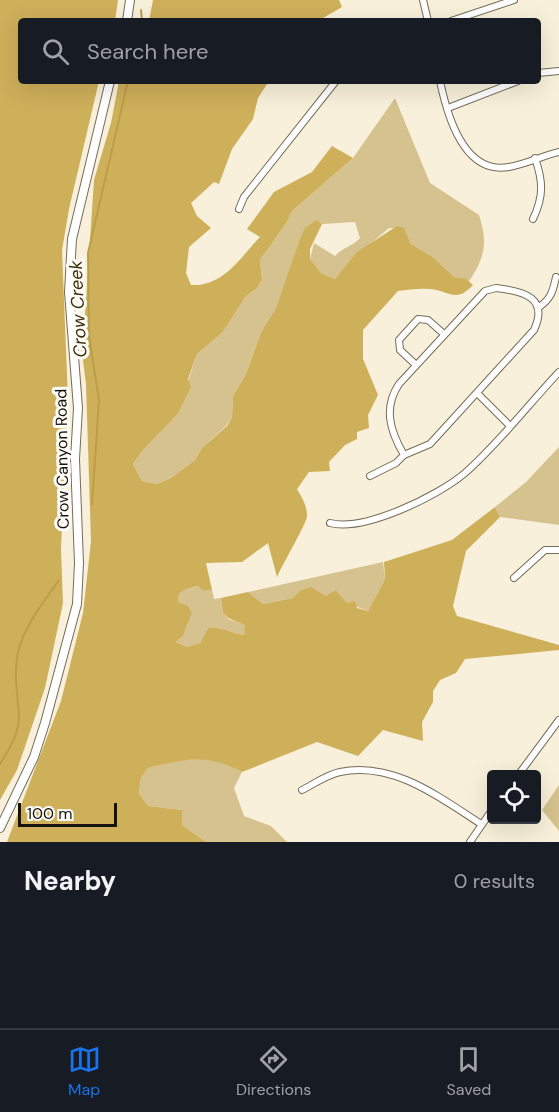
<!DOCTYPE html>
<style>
:root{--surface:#171b24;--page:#242831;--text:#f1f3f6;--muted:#9ea1a6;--line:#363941;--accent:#1a73e8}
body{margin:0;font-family:"DM Sans",sans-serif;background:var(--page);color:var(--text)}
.controls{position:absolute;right:18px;bottom:18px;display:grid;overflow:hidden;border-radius:6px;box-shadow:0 6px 24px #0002}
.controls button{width:54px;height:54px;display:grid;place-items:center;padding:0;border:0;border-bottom:2px solid var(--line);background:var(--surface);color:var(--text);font:30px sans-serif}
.scale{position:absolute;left:18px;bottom:15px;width:99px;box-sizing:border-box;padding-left:6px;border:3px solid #16130c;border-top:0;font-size:16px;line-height:21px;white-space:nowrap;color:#16130c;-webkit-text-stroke:4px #fffdf9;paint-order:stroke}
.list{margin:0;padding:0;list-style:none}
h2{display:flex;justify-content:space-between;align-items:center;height:78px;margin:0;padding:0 24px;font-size:26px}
h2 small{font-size:20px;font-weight:400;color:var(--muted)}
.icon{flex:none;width:33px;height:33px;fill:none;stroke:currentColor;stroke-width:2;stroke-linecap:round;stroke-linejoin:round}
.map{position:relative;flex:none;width:559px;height:842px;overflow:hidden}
.search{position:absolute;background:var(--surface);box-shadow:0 6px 24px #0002;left:18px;right:18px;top:18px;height:66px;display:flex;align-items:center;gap:15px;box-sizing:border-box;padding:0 21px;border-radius:6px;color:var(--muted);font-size:22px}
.sheet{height:186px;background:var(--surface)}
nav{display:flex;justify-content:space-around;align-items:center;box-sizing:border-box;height:84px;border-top:2px solid var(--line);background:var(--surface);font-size:16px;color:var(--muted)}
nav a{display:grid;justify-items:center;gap:3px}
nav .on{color:var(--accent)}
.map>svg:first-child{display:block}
.green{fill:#d6c28f}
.forest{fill:#ceaf5a}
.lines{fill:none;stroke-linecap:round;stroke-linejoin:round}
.stream{stroke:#bd9e48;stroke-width:2}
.street-casing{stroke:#746c59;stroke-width:8}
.secondary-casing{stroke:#746c59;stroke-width:10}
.street{stroke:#fff;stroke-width:6}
.secondary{stroke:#fff;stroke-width:8}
.labels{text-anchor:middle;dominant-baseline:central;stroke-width:6;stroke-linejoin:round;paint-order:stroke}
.street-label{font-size:16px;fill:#16130c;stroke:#fffdf9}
.water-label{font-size:18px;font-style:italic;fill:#3d300a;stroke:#fffdf9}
</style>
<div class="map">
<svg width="559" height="842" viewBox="0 0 559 842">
<rect width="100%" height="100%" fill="#f8f0da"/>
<!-- green -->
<g class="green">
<path d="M 395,98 L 430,183 L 479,215 C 488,242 485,258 469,281 L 454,277 L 433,257 L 411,244 L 404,229 L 389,228 L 369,245 L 335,279 L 321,273 L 310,259 L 314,243 L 335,256 C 343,247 352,247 360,238 L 355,222 L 322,224 L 317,220 L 299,241 L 277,309 L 261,332 L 246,374 L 233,396 L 232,417 L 226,426 L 202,448 L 195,460 L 171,478 L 157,484 L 142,481 L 133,464 L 143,450 L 177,415 L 197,354 L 223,332 L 246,296 L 257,288 L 262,280 L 260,260 L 287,222 L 292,211 L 353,158 Z"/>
<path d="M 559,447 L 559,525 L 500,517 L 495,507 L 526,482 Z"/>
<path d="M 383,562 L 385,579 L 368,611 L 347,603 L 336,590 L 325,596 L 299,591 L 293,598 L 263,604 L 248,592 Z"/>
<path d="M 199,586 L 204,591 L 212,590 L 214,599 L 221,598 L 223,613 L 228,619 L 246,625 L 244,635 C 231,633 221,626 208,628 L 200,643 L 187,647 L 176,642 L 183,636 L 192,613 L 178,602 L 179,594 L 186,589 Z"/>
<path d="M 207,759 L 223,762 L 242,772 L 234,788 L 244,816 L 271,826 L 287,842 L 206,842 L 182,825 L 182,810 L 148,806 L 139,793 L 141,778 L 148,768 L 178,760 Z"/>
<path d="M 559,785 L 559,831 L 542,810 Z"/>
</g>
<!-- forest -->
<g class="forest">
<path d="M 0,0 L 118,0 L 115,21 L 21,21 L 21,81 L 99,81 L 69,209 L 62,250 L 68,400 L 61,549 L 63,603 L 45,688 L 17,770 L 0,800 Z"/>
<path d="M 153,0 L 339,0 L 342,7 L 318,21 L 149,21 Z"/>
<path d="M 119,81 L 269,81 L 258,98 L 253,119 L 232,149 L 219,184 L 214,182 L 191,203 L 197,216 L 211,228 L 189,247 L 186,273 L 191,285 C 223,287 240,258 260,237 L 247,229 L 274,192 L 312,172 L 332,146 L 353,158 L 292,211 L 287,222 L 260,260 L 262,280 L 257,288 L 246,296 L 223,332 L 197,354 L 188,379 L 191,387 L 177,415 L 143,450 L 133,464 L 142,481 L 157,484 L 171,478 L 195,460 L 202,448 L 227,426 L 232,417 L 233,396 L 246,374 L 261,332 L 276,309 L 299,241 L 305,228 L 317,220 L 322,224 L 310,249 L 310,259 L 321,273 L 335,279 L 357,252 L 397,226 L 404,228 L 411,244 L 433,257 L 454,277 L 466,279 L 473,285 C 454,305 449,289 428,289 C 418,288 408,290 398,291 L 363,330 L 363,359 L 378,395 L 368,415 L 369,428 L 357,432 L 357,439 L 345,445 L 329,462 L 330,471 L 309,472 L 297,489 C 302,498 307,505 307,516 C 307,523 282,565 277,577 L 268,543 L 242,562 L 206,563 L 212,590 L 204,591 L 198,586 L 186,589 L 179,594 L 178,602 L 188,606 L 192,613 L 183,636 L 176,642 L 187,647 L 200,643 L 208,628 C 221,626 231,633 244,635 L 245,625 L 228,618 L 223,613 L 221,598 L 248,592 L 263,604 L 293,598 L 299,591 L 311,587 L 325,596 L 336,590 L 347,603 L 355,601 L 357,608 L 368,611 L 385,579 L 384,562 L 452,540 L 495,507 L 500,517 L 466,551 L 453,606 L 457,616 L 559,645 L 559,650 L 465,659 L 456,673 L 440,680 L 433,691 L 433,702 L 422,722 L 423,741 L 383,730 L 358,756 L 317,742 L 242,772 C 208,753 183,759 148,768 L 141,778 L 139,793 L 148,806 L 182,810 L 182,825 L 206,842 L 7,842 L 61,701 L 83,613 L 91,541 L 86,384 L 80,338 L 85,315 L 94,180 L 111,123 Z"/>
</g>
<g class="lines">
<!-- stream -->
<g class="stream">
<path d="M 141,10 L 142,21"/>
<path d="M 92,504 L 99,400 L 89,336 L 88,253 L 128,81"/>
<path d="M 0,764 C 9,749 19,734 19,717 C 18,695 13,675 18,652 C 25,625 43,603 59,580"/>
</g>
<defs>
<g id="street">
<path d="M 423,0 L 428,21"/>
<path d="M 451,21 L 514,0"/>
<path d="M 538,73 L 559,71"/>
<path d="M 440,81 C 447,115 464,175 509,167 C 526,164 542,156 559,152"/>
<path d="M 448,108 L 518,81"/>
<path d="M 239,209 L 244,197 L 336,81"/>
<path d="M 533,219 C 544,196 543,181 535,158"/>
<path d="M 496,288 C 524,291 549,298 534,330 L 430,444 L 404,455 C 390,431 383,408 399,384 L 485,291 Z"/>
<path d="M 539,307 C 551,299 553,291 556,277"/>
<path d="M 416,365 L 400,350 L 399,340 L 418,319 L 428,320 L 444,334"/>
<path d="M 478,394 L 510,426"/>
<path d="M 370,476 L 396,463 L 404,455"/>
<path d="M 330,523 C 364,532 438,496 465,473 C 499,443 528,405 559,372"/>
<path d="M 514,578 L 545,550 L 559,550"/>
<path d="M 519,774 L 559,720"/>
<path d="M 302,790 C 314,784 326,775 340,772 C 393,761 439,797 481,824"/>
<path d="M 470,842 L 492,810"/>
</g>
<g id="secondary">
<path d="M 127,21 L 130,0"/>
<path d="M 0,828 L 34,757 L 45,723 L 77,604 L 79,563 L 75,459 L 78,408 L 69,292 L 72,239 L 110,81"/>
</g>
</defs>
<!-- street casing -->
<use href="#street" class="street-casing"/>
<!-- secondary casing -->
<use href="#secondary" class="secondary-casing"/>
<!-- street -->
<use href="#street" class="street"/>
<!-- secondary -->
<use href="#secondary" class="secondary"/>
</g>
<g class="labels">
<!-- street labels -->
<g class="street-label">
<text transform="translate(62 459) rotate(-91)">Crow Canyon Road</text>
</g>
<!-- water labels -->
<g class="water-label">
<text transform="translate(78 309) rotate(-93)">Crow Creek</text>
</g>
</g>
</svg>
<div class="controls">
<button><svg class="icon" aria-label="locate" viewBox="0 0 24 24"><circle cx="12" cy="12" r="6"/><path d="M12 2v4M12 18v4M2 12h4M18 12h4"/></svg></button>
</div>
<div class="scale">100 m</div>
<div class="search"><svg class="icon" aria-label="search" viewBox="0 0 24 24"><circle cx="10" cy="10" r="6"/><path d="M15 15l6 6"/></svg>Search here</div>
</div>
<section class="sheet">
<h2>Nearby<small>0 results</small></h2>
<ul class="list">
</ul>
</section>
<nav>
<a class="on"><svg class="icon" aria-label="map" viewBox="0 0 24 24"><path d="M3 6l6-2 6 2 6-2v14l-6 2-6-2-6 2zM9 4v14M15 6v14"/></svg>Map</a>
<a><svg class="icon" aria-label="directions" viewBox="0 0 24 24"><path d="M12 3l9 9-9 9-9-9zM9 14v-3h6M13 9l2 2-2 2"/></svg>Directions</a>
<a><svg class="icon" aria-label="saved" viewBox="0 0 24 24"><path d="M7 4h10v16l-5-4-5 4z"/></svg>Saved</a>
</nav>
